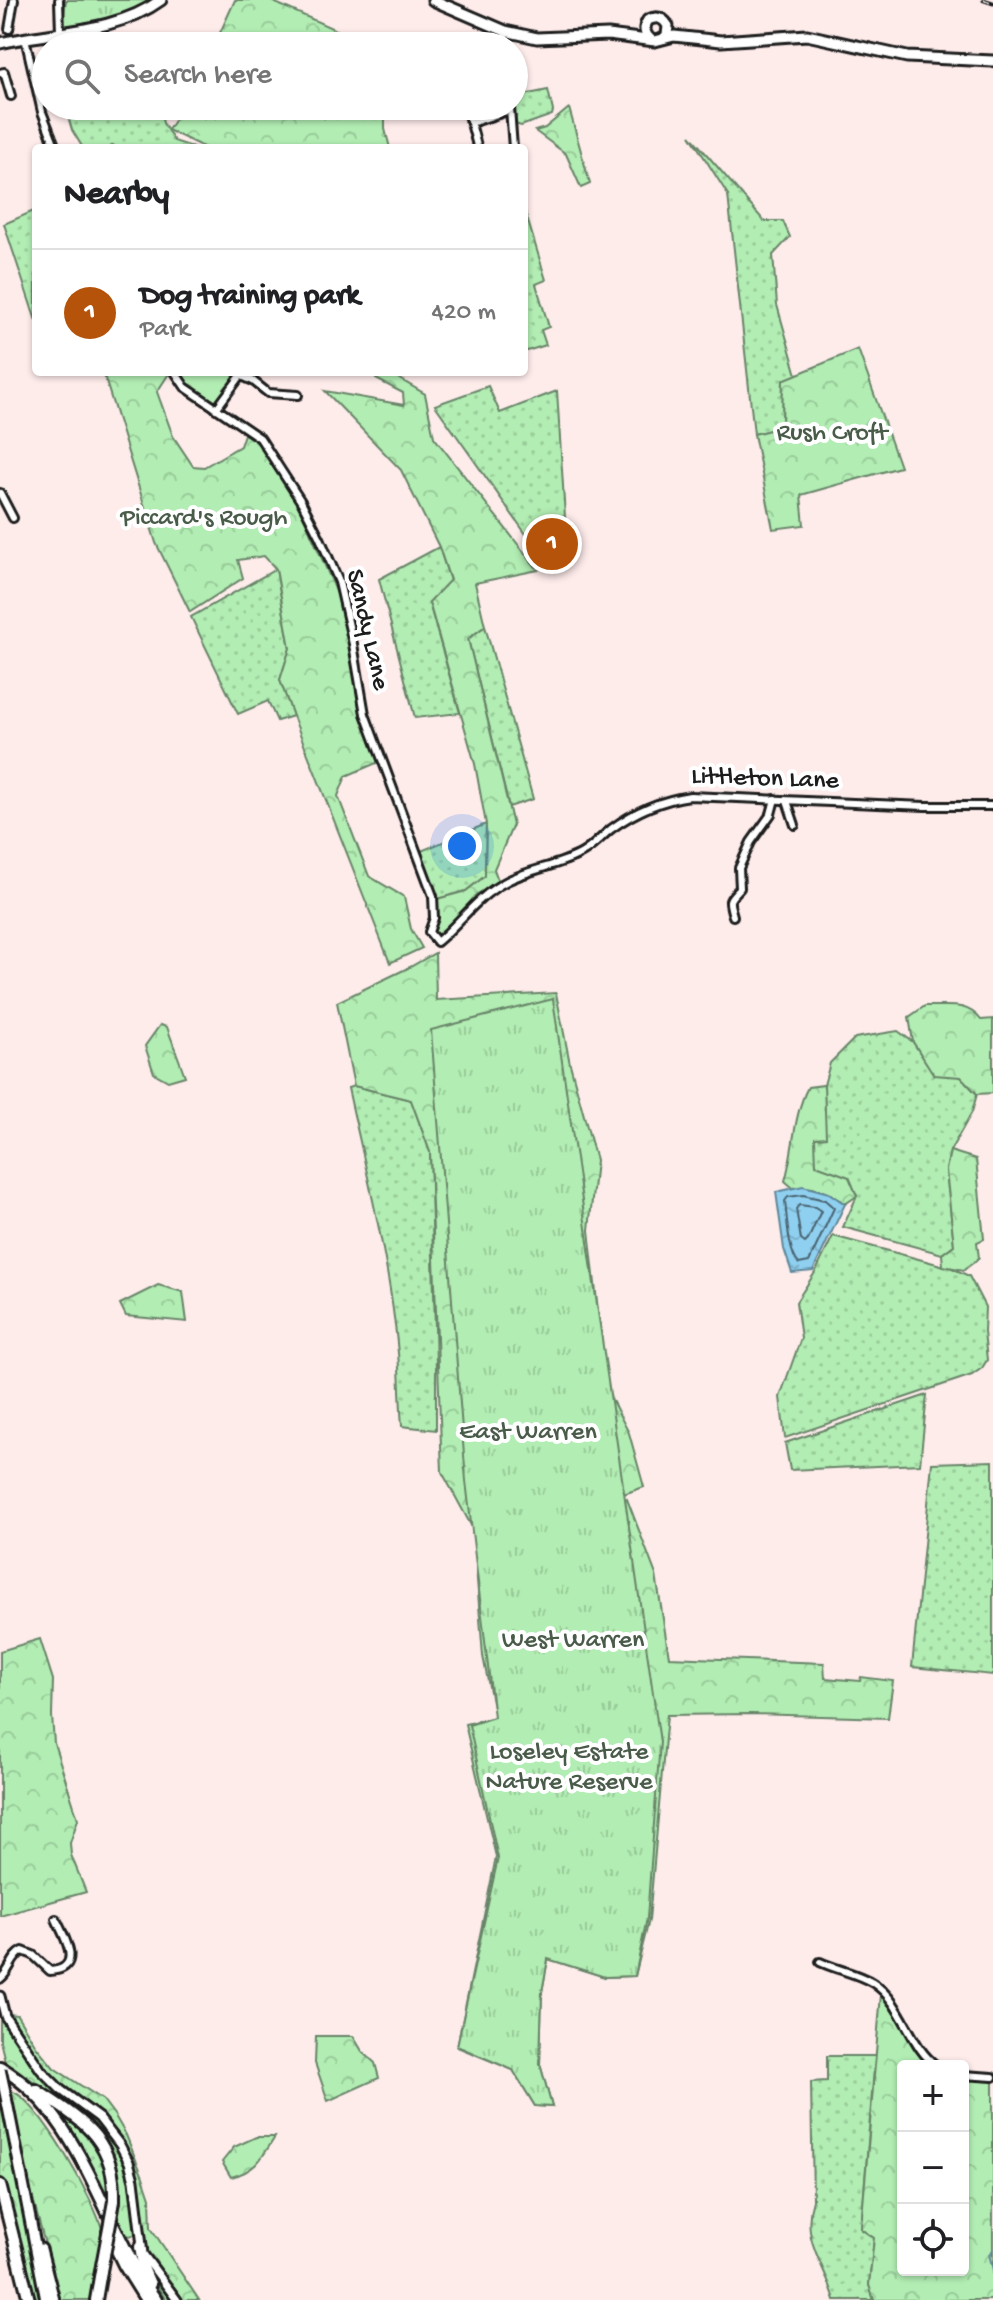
<!DOCTYPE html>
<meta charset="utf-8">
<style>
:root{--surface:#fff;--page:#f6f6f6;--text:#202124;--muted:#757577;--line:#e0e0e0;--accent:#b45309}
body{margin:0;font-family:"Gochi Hand",sans-serif;background:var(--page);color:var(--text)}
.controls{position:absolute;right:24px;bottom:24px;display:grid;overflow:hidden;border-radius:8px;box-shadow:0 2px 6px #0004}
.controls button{width:72px;height:72px;display:grid;place-items:center;padding:0;border:0;border-bottom:2px solid var(--line);background:var(--surface);color:var(--text);font:40px sans-serif}
.you{position:absolute;left:462px;top:846px;width:28px;height:28px;margin:-20px;border:6px solid #fff;border-radius:50%;background:#1a73e8;box-shadow:0 0 0 12px #1a73e833}
.badge{display:grid;place-items:center;width:52px;height:52px;border-radius:50%;background:var(--accent);color:#fff;font-size:26px;font-weight:700}
.pin{position:absolute;translate:-50% -50%;border:4px solid #fff;box-shadow:0 2px 8px #0006}
.list{margin:0;padding:0;list-style:none}
h2{display:flex;justify-content:space-between;align-items:center;height:104px;margin:0;padding:0 32px;font-size:34px}
h2 small{font-size:26px;font-weight:400;color:var(--muted)}
.list li{display:grid;grid-template-columns:52px 1fr auto;gap:24px;align-items:center;box-sizing:border-box;height:128px;padding:0 32px;border-top:2px solid var(--line)}
.list b{display:block;font-size:30px;white-space:nowrap}
.list p{margin:0;font-size:26px;white-space:nowrap;color:var(--muted)}
.list em{font-size:26px;font-style:normal;color:var(--muted)}
.icon{flex:none;width:44px;height:44px;fill:none;stroke:currentColor;stroke-width:2;stroke-linecap:round;stroke-linejoin:round}
.map{position:relative;flex:none;width:993px;height:2300px;overflow:hidden}
.search{position:absolute;background:var(--surface);box-shadow:0 2px 6px #0004;left:32px;top:32px;width:496px;height:88px;display:flex;align-items:center;gap:20px;box-sizing:border-box;padding:0 28px;border-radius:44px;color:var(--muted);font-size:30px}
.panel{position:absolute;background:var(--surface);box-shadow:0 2px 6px #0004;left:32px;top:144px;width:496px;height:232px;border-radius:8px}
.map>svg:first-child{display:block}
.grass{fill:url(#grass-dots);stroke:#678468;stroke-width:2}
.forest{fill:url(#forest-crowns);stroke:#678468;stroke-width:2}
.park{fill:url(#park-tufts);stroke:#678468;stroke-width:2}
.water{fill:url(#water-ripples);stroke:#61889b;stroke-width:2}
.lines{fill:none;stroke-linecap:round;stroke-linejoin:round}
.shore{stroke:#4a6471;stroke-width:2}
.stream{stroke:#61889b;stroke-width:2}
.minor-casing{stroke:#1c1c1c;stroke-width:12}
.tertiary-casing{stroke:#1c1c1c;stroke-width:13}
.primary-casing{stroke:#1c1c1c;stroke-width:15}
.trunk-casing{stroke:#1c1c1c;stroke-width:16}
.minor{stroke:#fff;stroke-width:6}
.tertiary{stroke:#fff;stroke-width:7}
.primary{stroke:#fff;stroke-width:9}
.trunk{stroke:#fff;stroke-width:10}
.rail-casing{stroke:#1c1c1c;stroke-width:5}
.rail{stroke:#fff;stroke-width:2;stroke-dasharray:6;stroke-linecap:butt}
.primary-bridge-casing{stroke:#1c1c1c;stroke-width:15;stroke-linecap:butt}
.trunk-bridge-casing{stroke:#1c1c1c;stroke-width:16;stroke-linecap:butt}
.primary-bridge{stroke:#fff;stroke-width:9}
.trunk-bridge{stroke:#fff;stroke-width:10}
.labels{text-anchor:middle;dominant-baseline:central;stroke-width:8;stroke-linejoin:round;paint-order:stroke}
.park-label{font-size:26px;fill:#495b49;stroke:#fff}
.street-label{font-size:26px;fill:#1c1c1c;stroke:#fff}
</style>
<div class="map">
<svg width="993" height="2300" viewBox="0 0 993 2300">
<defs>
<pattern id="grass-dots" width="8" height="8" patternUnits="userSpaceOnUse" patternTransform="scale(2)"><rect width="8" height="8" fill="#b2edb3"/><path d="M2 2h.1M6 6h.1" fill="none" stroke="#98cb99" stroke-width="1.8" stroke-linecap="round"/></pattern>
<pattern id="forest-crowns" width="20" height="18" patternUnits="userSpaceOnUse" patternTransform="scale(2)"><rect width="20" height="18" fill="#b2edb3"/><path d="M2 6a3 3 0 1 1 6 0M12 15a3 3 0 1 1 6 0" fill="none" stroke="#98cb99"/></pattern>
<pattern id="park-tufts" width="24" height="20" patternUnits="userSpaceOnUse" patternTransform="scale(2)"><rect width="24" height="20" fill="#b2edb3"/><path d="M3 7l-1-3M5 7V3M7 7l1-3M15 17l-1-3M17 17v-4M19 17l1-3" fill="none" stroke="#98cb99"/></pattern>
<pattern id="water-ripples" width="26" height="14" patternUnits="userSpaceOnUse" patternTransform="scale(2)"><rect width="26" height="14" fill="#8fd0f0"/><path d="M2 4q2-2 4 0t4 0M15 11q2-2 4 0t4 0" fill="none" stroke="#7bb2cd"/></pattern>
</defs>
<rect width="100%" height="100%" fill="#feeceb"/>
<filter id="ink" filterUnits="userSpaceOnUse"><feTurbulence type="fractalNoise" baseFrequency=".0125" numOctaves="2"/><feDisplacementMap in="SourceGraphic" scale="16" xChannelSelector="R" yChannelSelector="G"/><feConvolveMatrix kernelMatrix="1 2 1 2 8 2 1 2 1" color-interpolation-filters="sRGB"/></filter>
<g filter="url(#ink)">
<!-- grass -->
<g class="grass">
<path d="M 548,90 L 553,111 L 552,115 L 521,126 L 515,124 L 514,97 Z"/>
<path d="M 65,106 L 159,106 L 163,123 L 174,141 L 195,148 L 116,148 L 113,145 L 109,148 L 83,148 L 72,130 Z"/>
<path d="M 690,135 L 764,221 L 783,221 L 790,237 L 773,255 L 777,305 L 797,375 L 783,381 L 782,427 L 754,434 L 728,195 Z"/>
<path d="M 524,208 L 546,280 L 536,284 L 549,327 L 541,330 L 546,345 L 524,352 Z"/>
<path d="M 36,210 L 36,321 L 4,224 Z"/>
<path d="M 488,386 L 500,413 L 557,391 L 566,533 L 528,537 L 435,405 Z"/>
<path d="M 439,547 L 450,581 L 429,603 L 460,713 L 415,718 L 379,579 Z"/>
<path d="M 276,569 L 290,648 L 280,680 L 293,716 L 277,721 L 268,701 L 238,714 L 191,617 Z"/>
<path d="M 485,626 L 533,799 L 509,807 L 468,639 Z"/>
<path d="M 486,824 L 485,876 L 466,891 L 437,899 L 421,851 Z"/>
<path d="M 898,1031 L 913,1042 L 928,1065 L 961,1077 L 977,1094 L 972,1112 L 950,1151 L 946,1170 L 954,1245 L 942,1254 L 843,1227 L 857,1196 L 849,1177 L 815,1165 L 815,1138 L 825,1137 L 824,1085 L 830,1063 L 855,1038 Z"/>
<path d="M 354,1086 L 411,1100 L 430,1152 L 436,1363 L 436,1430 L 402,1426 C 400,1402 400,1377 398,1353 C 390,1264 367,1175 348,1088 Z"/>
<path d="M 833,1236 L 952,1268 L 969,1276 L 985,1307 L 984,1332 L 987,1360 L 982,1368 L 972,1375 L 785,1438 L 780,1397 L 801,1338 L 796,1302 L 816,1271 Z"/>
<path d="M 927,1395 L 920,1464 L 790,1470 L 785,1443 Z"/>
<path d="M 993,1461 L 993,1675 L 912,1667 L 932,1463 Z"/>
<path d="M 827,2056 L 875,2056 L 861,2229 L 874,2238 L 869,2285 L 874,2300 L 835,2300 C 825,2264 800,2240 813,2200 L 811,2082 L 827,2081 Z"/>
<path d="M 45,2100 C 59,2110 80,2122 91,2134 C 107,2154 111,2181 108,2206 Z"/>
</g>
<!-- forest -->
<g class="forest">
<path d="M 235,0 L 269,0 L 352,37 L 362,46 L 214,46 Z"/>
<path d="M 183,106 L 385,106 L 385,129 L 390,148 L 205,148 L 168,130 Z"/>
<path d="M 569,108 L 590,184 L 581,188 L 566,154 L 535,131 L 545,128 Z"/>
<path d="M 858,349 L 900,467 L 801,495 L 804,525 L 773,529 L 754,434 L 782,427 L 783,380 Z"/>
<path d="M 103,372 L 170,372 L 157,392 L 173,436 L 193,466 L 204,467 L 240,446 L 244,434 L 260,444 L 294,495 L 333,584 L 343,608 L 360,705 L 379,762 L 346,776 L 338,796 L 369,876 L 404,897 L 411,929 L 422,948 L 390,963 L 293,716 L 280,680 L 290,648 L 276,569 L 264,556 L 238,560 L 243,578 L 190,612 L 156,543 Z"/>
<path d="M 181,372 L 237,372 L 235,379 L 216,405 L 187,385 Z"/>
<path d="M 374,372 L 399,372 L 398,378 L 425,394 L 434,437 L 538,570 L 475,583 L 485,626 L 468,639 L 513,825 L 494,869 L 499,883 L 477,894 L 438,939 L 433,933 L 437,899 L 466,891 L 485,876 L 486,824 L 475,764 L 429,602 L 450,580 L 439,547 L 401,470 L 325,391 L 404,405 L 403,393 L 376,379 Z"/>
<path d="M 435,953 L 436,1000 L 556,993 L 570,1064 L 596,1160 L 589,1230 L 607,1391 L 629,1433 L 644,1487 L 505,1534 L 479,1540 L 442,1472 L 430,1152 L 411,1100 L 354,1086 L 337,1002 L 410,967 Z"/>
<path d="M 925,1006 C 948,1007 966,1001 981,1020 L 993,1019 L 993,1093 L 977,1094 L 961,1077 L 934,1075 L 913,1042 L 909,1017 Z"/>
<path d="M 160,1025 L 167,1027 L 185,1076 L 168,1081 L 154,1073 L 145,1046 Z"/>
<path d="M 824,1085 L 826,1137 L 815,1138 L 816,1165 L 849,1177 L 857,1196 L 845,1204 C 830,1191 813,1185 793,1188 L 785,1181 C 794,1151 793,1115 808,1087 Z"/>
<path d="M 950,1151 L 976,1159 L 984,1239 L 977,1242 L 979,1258 L 964,1270 L 943,1266 L 942,1254 L 954,1245 L 946,1170 Z"/>
<path d="M 158,1285 L 183,1292 L 187,1322 L 126,1316 L 120,1304 Z"/>
<path d="M 627,1499 L 656,1575 L 669,1657 L 824,1663 L 825,1678 L 860,1681 L 861,1677 L 893,1681 L 888,1718 L 751,1714 L 667,1715 L 649,1920 L 635,1976 L 605,1977 L 548,1959 L 542,1992 L 540,2064 L 552,2107 L 535,2106 L 513,2070 L 457,2047 L 496,1857 L 465,1724 L 495,1717 L 483,1656 L 476,1567 L 484,1549 Z"/>
<path d="M 40,1639 L 53,1680 L 52,1716 L 54,1743 L 78,1819 L 70,1843 L 71,1855 L 86,1892 L 0,1916 L 0,1651 Z"/>
<path d="M 881,1994 L 929,2066 L 903,2066 L 903,2270 L 963,2270 L 963,2078 L 993,2081 L 993,2300 L 874,2300 L 869,2285 L 874,2238 L 861,2229 Z"/>
<path d="M 0,2013 L 17,2015 L 36,2046 L 54,2068 L 103,2100 L 115,2116 L 126,2135 L 143,2177 L 150,2198 L 151,2228 L 199,2300 L 166,2300 L 152,2278 L 157,2268 L 147,2250 L 143,2233 L 129,2236 L 120,2228 L 117,2217 L 120,2196 L 119,2181 L 107,2144 L 86,2119 L 5,2061 L 0,2041 Z"/>
<path d="M 316,2036 L 353,2036 L 362,2051 L 375,2063 L 379,2078 L 328,2101 L 315,2063 Z"/>
<path d="M 10,2091 C 36,2094 98,2206 103,2233 C 105,2244 95,2286 92,2300 L 60,2300 L 28,2181 Z"/>
<path d="M 0,2103 L 5,2116 L 45,2300 L 34,2300 L 0,2176 Z"/>
<path d="M 256,2137 L 275,2137 C 262,2158 256,2171 231,2177 L 222,2162 L 234,2147 Z"/>
</g>
<!-- park -->
<g class="park">
<path d="M 66,0 L 152,0 L 127,15 L 62,27 Z"/>
<path d="M 575,532 L 574,551 L 534,557 L 528,537 Z"/>
<path d="M 553,999 L 660,1742 L 647,1918 L 635,1976 L 605,1977 L 548,1959 L 542,1992 L 540,2064 L 552,2107 L 535,2106 L 513,2070 L 457,2046 L 498,1858 L 469,1725 L 494,1717 L 466,1481 L 431,1030 Z"/>
</g>
<!-- water -->
<path class="water" d="M 803,1186 L 829,1193 L 845,1204 L 813,1271 L 792,1273 L 784,1249 L 776,1192 Z"/>
<g class="lines">
<!-- shore -->
<g class="shore">
<path d="M 803,1195 L 825,1200 L 834,1208 L 809,1262 L 799,1264 C 788,1253 787,1217 785,1201 L 788,1197 Z"/>
<path d="M 799,1205 L 815,1207 L 821,1211 L 808,1240 L 805,1243 L 801,1240 L 796,1209 Z"/>
</g>
<!-- stream -->
<path class="stream" d="M 993,2250 L 989,2254 L 993,2270"/>
<defs>
<g id="minor">
<path d="M 59,0 L 60,32"/>
<path d="M 9,29 L 14,0"/>
<path d="M 505,31 L 506,46"/>
<path d="M 25,38 L 42,112 L 56,148"/>
<path d="M 0,73 L 4,72 L 11,96"/>
<path d="M 464,106 L 471,123"/>
<path d="M 510,108 L 513,148"/>
<path d="M 477,146 L 471,123 L 510,110"/>
<path d="M 175,372 L 185,387 L 260,438 L 302,503 L 320,538 L 339,582 L 353,644 L 365,714 L 433,896 L 434,918 L 429,932 L 437,942 C 462,921 476,897 507,881 C 530,869 559,866 582,853 C 593,847 601,837 611,829 C 634,812 662,800 690,796 L 925,806 L 993,806"/>
<path d="M 242,376 L 253,381 L 268,393 L 298,395"/>
<path d="M 216,409 L 242,374"/>
<path d="M 0,493 L 13,518"/>
<path d="M 787,801 L 795,825"/>
<path d="M 733,916 C 728,898 728,901 740,888 L 739,868 L 751,842 L 771,814 L 775,799"/>
<path d="M 820,1962 C 837,1970 857,1973 873,1983 C 904,2003 909,2047 937,2066"/>
<path d="M 0,1979 C 11,1971 11,1957 23,1951 L 33,1955 L 50,1971 C 85,1969 64,1937 56,1919"/>
<path d="M 963,2075 L 993,2077"/>
</g>
<path id="tertiary" d="M 0,1996 L 5,2016 L 41,2070 L 61,2090 L 99,2118 L 120,2145 L 129,2162 L 134,2180 L 143,2254 L 177,2300"/>
<g id="primary">
<path d="M 433,0 L 505,31 L 537,38 L 608,35 L 655,41 L 674,36 L 721,41 L 807,35 L 907,57 L 993,61"/>
<path d="M 651,40 C 644,34 643,28 648,20 C 657,16 663,17 668,26 L 667,35 L 664,38"/>
<path d="M 0,43 C 53,31 116,33 161,0"/>
<path d="M 5,2092 L 46,2300"/>
<path d="M 41,2249 L 54,2300"/>
</g>
<g id="trunk">
<path d="M 0,2067 C 83,2115 102,2226 156,2300"/>
<path d="M 36,2090 C 83,2121 116,2139 114,2201"/>
<path d="M 0,2185 L 29,2300"/>
<path d="M 108,2232 L 124,2265 L 146,2300"/>
<path d="M 140,2247 L 144,2270 L 150,2284"/>
<path d="M 96,2300 L 101,2271"/>
</g>
</defs>
<!-- minor casing -->
<use href="#minor" class="minor-casing"/>
<!-- tertiary casing -->
<use href="#tertiary" class="tertiary-casing"/>
<!-- primary casing -->
<use href="#primary" class="primary-casing"/>
<!-- trunk casing -->
<use href="#trunk" class="trunk-casing"/>
<!-- minor -->
<use href="#minor" class="minor"/>
<!-- tertiary -->
<use href="#tertiary" class="tertiary"/>
<!-- primary -->
<use href="#primary" class="primary"/>
<!-- trunk -->
<use href="#trunk" class="trunk"/>
<defs>
<path id="rail" d="M 984,0 L 993,3"/>
</defs>
<!-- rail casing -->
<use href="#rail" class="rail-casing"/>
<!-- rail -->
<use href="#rail" class="rail"/>
<defs>
<path id="primary-bridge" d="M 0,2069 L 5,2092"/>
<path id="trunk-bridge" d="M 101,2271 L 114,2201"/>
</defs>
<!-- primary-bridge casing -->
<use href="#primary-bridge" class="primary-bridge-casing"/>
<!-- trunk-bridge casing -->
<use href="#trunk-bridge" class="trunk-bridge-casing"/>
<!-- primary-bridge -->
<use href="#primary-bridge" class="primary-bridge"/>
<!-- trunk-bridge -->
<use href="#trunk-bridge" class="trunk-bridge"/>
</g>
</g>
<g class="labels">
<!-- park labels -->
<g class="park-label">
<text x="832" y="434">Rush Croft</text>
<text x="204" y="519">Piccard's Rough</text>
<text x="528" y="1433">East Warren</text>
<text x="573" y="1641">West Warren</text>
<text x="569" y="1753">Loseley Estate<tspan x="569" dy="30">Nature Reserve</tspan></text>
</g>
<!-- street labels -->
<g class="street-label">
<text transform="translate(366 630) rotate(77)">Sandy Lane</text>
<text transform="translate(765 780) rotate(2)">Littleton Lane</text>
</g>
</g>
</svg>
<div class="controls">
<button>+</button>
<button>−</button>
<button><svg class="icon" aria-label="locate" viewBox="0 0 24 24"><circle cx="12" cy="12" r="6"/><path d="M12 2v4M12 18v4M2 12h4M18 12h4"/></svg></button>
</div>
<div class="you"></div>
<div class="pin badge" style="left:552px;top:544px">1</div>
<div class="search"><svg class="icon" aria-label="search" viewBox="0 0 24 24"><circle cx="10" cy="10" r="6"/><path d="M15 15l6 6"/></svg>Search here</div>
<section class="panel">
<h2>Nearby<small></small></h2>
<ul class="list">
<li><span class="badge">1</span><div><b>Dog training park</b><p>Park</p></div><em>420 m</em></li>
</ul>
</section>
</div>
